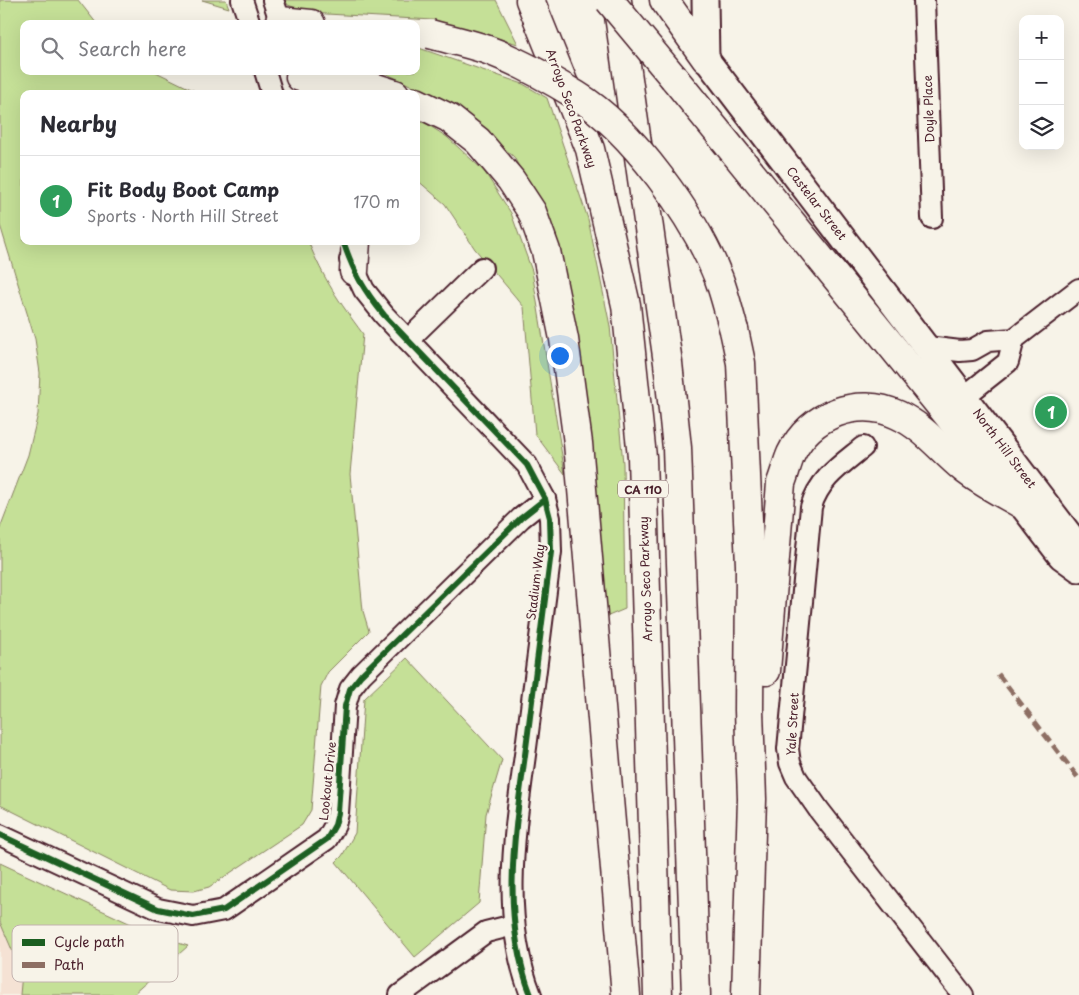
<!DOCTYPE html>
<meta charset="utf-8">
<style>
:root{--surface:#fff;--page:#f2f2f3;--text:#2b2b33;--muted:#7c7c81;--line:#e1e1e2;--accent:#1a73e8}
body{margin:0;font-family:"Playpen Sans",sans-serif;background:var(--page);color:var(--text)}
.controls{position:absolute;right:15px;top:15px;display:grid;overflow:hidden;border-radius:10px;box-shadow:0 5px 20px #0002}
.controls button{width:45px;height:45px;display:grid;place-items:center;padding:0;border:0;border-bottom:1px solid var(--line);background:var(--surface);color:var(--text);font:25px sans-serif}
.you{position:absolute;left:559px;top:355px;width:18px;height:18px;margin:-12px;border:4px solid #fff;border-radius:50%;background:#1a73e8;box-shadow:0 0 0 8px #1a73e833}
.badge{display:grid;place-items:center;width:32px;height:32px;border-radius:50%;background:var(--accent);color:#fff;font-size:16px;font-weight:700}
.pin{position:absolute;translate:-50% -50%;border:2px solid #fff;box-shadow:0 1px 5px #0006}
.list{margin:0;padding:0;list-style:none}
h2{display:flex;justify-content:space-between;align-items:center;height:65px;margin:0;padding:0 20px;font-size:21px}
h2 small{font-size:16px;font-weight:400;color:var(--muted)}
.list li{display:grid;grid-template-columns:32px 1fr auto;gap:15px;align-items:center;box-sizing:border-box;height:90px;padding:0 20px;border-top:1px solid var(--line)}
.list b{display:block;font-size:19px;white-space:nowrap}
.list p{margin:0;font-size:16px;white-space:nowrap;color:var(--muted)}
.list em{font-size:16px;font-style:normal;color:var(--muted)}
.icon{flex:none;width:28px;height:28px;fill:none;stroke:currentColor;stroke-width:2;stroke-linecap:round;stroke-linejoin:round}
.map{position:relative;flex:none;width:1079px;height:995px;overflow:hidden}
.search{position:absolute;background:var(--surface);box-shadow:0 5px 20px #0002;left:20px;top:20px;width:400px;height:55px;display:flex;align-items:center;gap:12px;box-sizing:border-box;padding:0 18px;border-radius:10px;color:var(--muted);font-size:19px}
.panel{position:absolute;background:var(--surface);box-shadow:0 5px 20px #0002;left:20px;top:90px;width:400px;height:155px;border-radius:10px}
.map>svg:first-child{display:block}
.built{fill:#f5e2d4}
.green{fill:#c5e097;stroke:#888061}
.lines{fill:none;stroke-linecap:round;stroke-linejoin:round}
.minor-casing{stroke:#4a1f2b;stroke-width:24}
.major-casing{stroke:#4a1f2b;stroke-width:29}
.highway-casing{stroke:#4a1f2b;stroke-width:31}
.minor{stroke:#f7f3e8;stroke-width:20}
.major{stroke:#f7f3e8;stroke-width:25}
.highway{stroke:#f7f3e8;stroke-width:28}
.highway-bridge-casing{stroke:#4a1f2b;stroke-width:31;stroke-linecap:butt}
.highway-bridge{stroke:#f7f3e8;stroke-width:28}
.quiet{stroke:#8d6e63;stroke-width:5;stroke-dasharray:10 5;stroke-linecap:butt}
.cycleway-casing{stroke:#f7f3e8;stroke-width:9}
.cycleway{stroke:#1b5e20;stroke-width:6}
.labels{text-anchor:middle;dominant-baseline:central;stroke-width:5;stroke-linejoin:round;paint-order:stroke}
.shield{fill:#f7f3e8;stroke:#7e5f64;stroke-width:1}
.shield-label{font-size:11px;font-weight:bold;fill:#4a1f2b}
.street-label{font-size:12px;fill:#4a1f2b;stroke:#f7f3e8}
.key{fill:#f7f3e8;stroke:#c3b3af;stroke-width:1}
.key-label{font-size:14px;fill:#4a1f2b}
</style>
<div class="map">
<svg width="1079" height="995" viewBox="0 0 1079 995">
<rect width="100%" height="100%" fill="#f7f3e8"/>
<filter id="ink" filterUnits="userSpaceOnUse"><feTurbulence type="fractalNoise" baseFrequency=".02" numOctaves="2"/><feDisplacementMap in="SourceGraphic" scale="10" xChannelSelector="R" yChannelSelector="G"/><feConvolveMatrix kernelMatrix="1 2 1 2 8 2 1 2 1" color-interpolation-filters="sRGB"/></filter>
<g filter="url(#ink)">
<!-- built -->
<path class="built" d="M 0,922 L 22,974 L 20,995 L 0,995 Z"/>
<!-- green -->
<g class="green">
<path d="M 0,0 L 78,0 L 97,24 L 24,24 L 24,71 L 154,71 L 201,94 L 24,94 L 24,241 L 308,241 C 324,280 338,300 363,334 L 350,474 L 363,611 L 369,631 L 328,672 L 321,686 L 311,810 L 302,825 L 209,887 L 194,891 L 170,890 L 0,805 L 0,528 L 28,455 L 38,414 L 40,373 L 35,339 L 0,225 Z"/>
<path d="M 202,0 L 226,0 L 229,8 Z"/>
<path d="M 285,0 L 496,0 L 518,44 L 433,20 L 309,13 L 288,5 Z"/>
<path d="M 416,47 L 523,84 L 547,98 L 588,219 L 610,326 L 623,463 L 625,609 L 606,617 L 588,431 L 560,250 L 514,157 L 460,109 L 387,74 L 369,71 L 416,71 Z"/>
<path d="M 416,117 L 447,137 L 484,171 L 511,213 L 532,271 L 565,474 L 535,434 L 524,307 L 475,249 L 445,204 L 416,179 Z"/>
<path d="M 407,658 L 502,760 L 486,814 L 479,903 L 415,957 L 336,862 L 342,856 L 355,833 L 364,699 Z"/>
<path d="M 0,863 L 159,937 L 188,946 L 133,995 L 20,995 L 22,973 L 0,922 Z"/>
</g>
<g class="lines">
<defs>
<g id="minor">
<path d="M 242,0 L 250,24"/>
<path d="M 273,0 L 281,24"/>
<path d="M 924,0 L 932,218"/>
<path d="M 265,71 L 272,94"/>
<path d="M 350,260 L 364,290 L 384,315 L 527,465 L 545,499 L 550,518 L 551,552 C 543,615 535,678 527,740 C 516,825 499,913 531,995"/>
<path d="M 408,340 L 482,268"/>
<path d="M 927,347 L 960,351 L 972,350 L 988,341 L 1014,339 L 1079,289"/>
<path d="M 965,396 L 1008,362 L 1014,339"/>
<path d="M 863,447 C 841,465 819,479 811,507 L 788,749 L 790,763 L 796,777 L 819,810 L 963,995"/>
<path d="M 0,835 L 158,909 L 193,916 L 224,910 L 327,839 L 335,825 L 338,813 L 345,706 L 350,689 L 361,675 L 521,518 L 545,499"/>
<path d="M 400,995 L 486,932 L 514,925"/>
</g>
<g id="major">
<path d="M 705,0 L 706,59 L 1075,542 L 1079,552"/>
<path d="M 1021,504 L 1061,556 L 1079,569"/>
</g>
<g id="highway">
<path d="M 530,0 L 590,149 L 626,305 L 642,457 L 658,995"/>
<path d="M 664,0 L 706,59"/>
<path d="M 617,1 L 668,363 L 677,448 L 696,995"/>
<path d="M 280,21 L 311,24"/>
<path d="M 300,77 L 370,86 L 395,94"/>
<path d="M 674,78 L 1007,488"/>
<path d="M 416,102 L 449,118 L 478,141 L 511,180 L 532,212 L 546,251 L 564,339 L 578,443 L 626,995"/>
<path d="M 354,271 L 356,241"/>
<path d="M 734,330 L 741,363 L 750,565 L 749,710 L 752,799 L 746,995"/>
<path d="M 766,671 L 781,483 C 785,473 787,463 791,454 C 810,414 858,396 898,415 C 924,427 941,450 963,468 C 980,482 1002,493 1021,504"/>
</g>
</defs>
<!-- minor casing -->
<use href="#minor" class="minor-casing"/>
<!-- major casing -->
<use href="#major" class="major-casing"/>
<!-- highway casing -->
<use href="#highway" class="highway-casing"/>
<!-- minor -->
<use href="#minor" class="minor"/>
<!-- major -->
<use href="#major" class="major"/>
<!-- highway -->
<use href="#highway" class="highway"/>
<defs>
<g id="highway-bridge">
<path d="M 609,0 L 674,78"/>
<path d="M 430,34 C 448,39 467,43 485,49 C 516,60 548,78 576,95 C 632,129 696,219 719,279 C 725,295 729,313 734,330"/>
</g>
</defs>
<!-- highway-bridge casing -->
<use href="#highway-bridge" class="highway-bridge-casing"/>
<!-- highway-bridge -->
<use href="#highway-bridge" class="highway-bridge"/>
<!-- quiet -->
<path class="quiet" d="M 998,674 L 1079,779"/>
<defs>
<g id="cycleway">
<path d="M 343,241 C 354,273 363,289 384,315 L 527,465 L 545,499 L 550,518 L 551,552 C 543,615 535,678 527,740 C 516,825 499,913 531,995"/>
<path d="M 0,835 L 158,909 L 193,916 L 224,910 L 327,839 L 335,825 L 338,813 L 345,706 L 350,689 L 361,675 L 521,518 L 545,499"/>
</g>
</defs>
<!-- cycleway casing -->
<use href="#cycleway" class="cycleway-casing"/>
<!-- cycleway -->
<use href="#cycleway" class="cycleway"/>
</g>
</g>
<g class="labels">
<!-- shield labels -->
<rect class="shield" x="618" y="480.5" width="50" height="17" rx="4"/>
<g class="shield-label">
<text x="643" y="489">CA 110</text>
</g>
<!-- street labels -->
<g class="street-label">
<text transform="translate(572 108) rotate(70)">Arroyo Seco Parkway</text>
<text transform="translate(928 109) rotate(-92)">Doyle Place</text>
<text transform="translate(817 203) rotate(52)">Castelar Street</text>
<text transform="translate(1005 448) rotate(53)">North Hill Street</text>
<text transform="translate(645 579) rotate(-92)">Arroyo Seco Parkway</text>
<text transform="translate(535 582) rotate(-83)">Stadium Way</text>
<text transform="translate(792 724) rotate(-87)">Yale Street</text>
<text transform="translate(327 781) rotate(-84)">Lookout Drive</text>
</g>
</g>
<!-- legend -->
<rect x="12" y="925" width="166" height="57" rx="8" class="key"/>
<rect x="22" y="939" width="23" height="7" fill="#1b5e20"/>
<rect x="22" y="962" width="23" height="6" fill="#8d6e63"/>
<g class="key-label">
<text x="54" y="947">Cycle path</text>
<text x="54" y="970">Path</text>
</g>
</svg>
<div class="controls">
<button>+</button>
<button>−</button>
<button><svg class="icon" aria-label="layers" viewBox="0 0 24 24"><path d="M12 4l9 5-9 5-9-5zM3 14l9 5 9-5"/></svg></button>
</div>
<div class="you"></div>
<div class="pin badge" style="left:1051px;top:412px;background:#2e9e5b">1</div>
<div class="search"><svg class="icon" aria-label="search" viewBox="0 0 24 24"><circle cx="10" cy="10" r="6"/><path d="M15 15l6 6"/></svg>Search here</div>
<section class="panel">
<h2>Nearby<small></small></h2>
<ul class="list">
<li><span class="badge" style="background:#2e9e5b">1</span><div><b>Fit Body Boot Camp</b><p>Sports · North Hill Street</p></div><em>170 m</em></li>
</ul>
</section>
</div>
